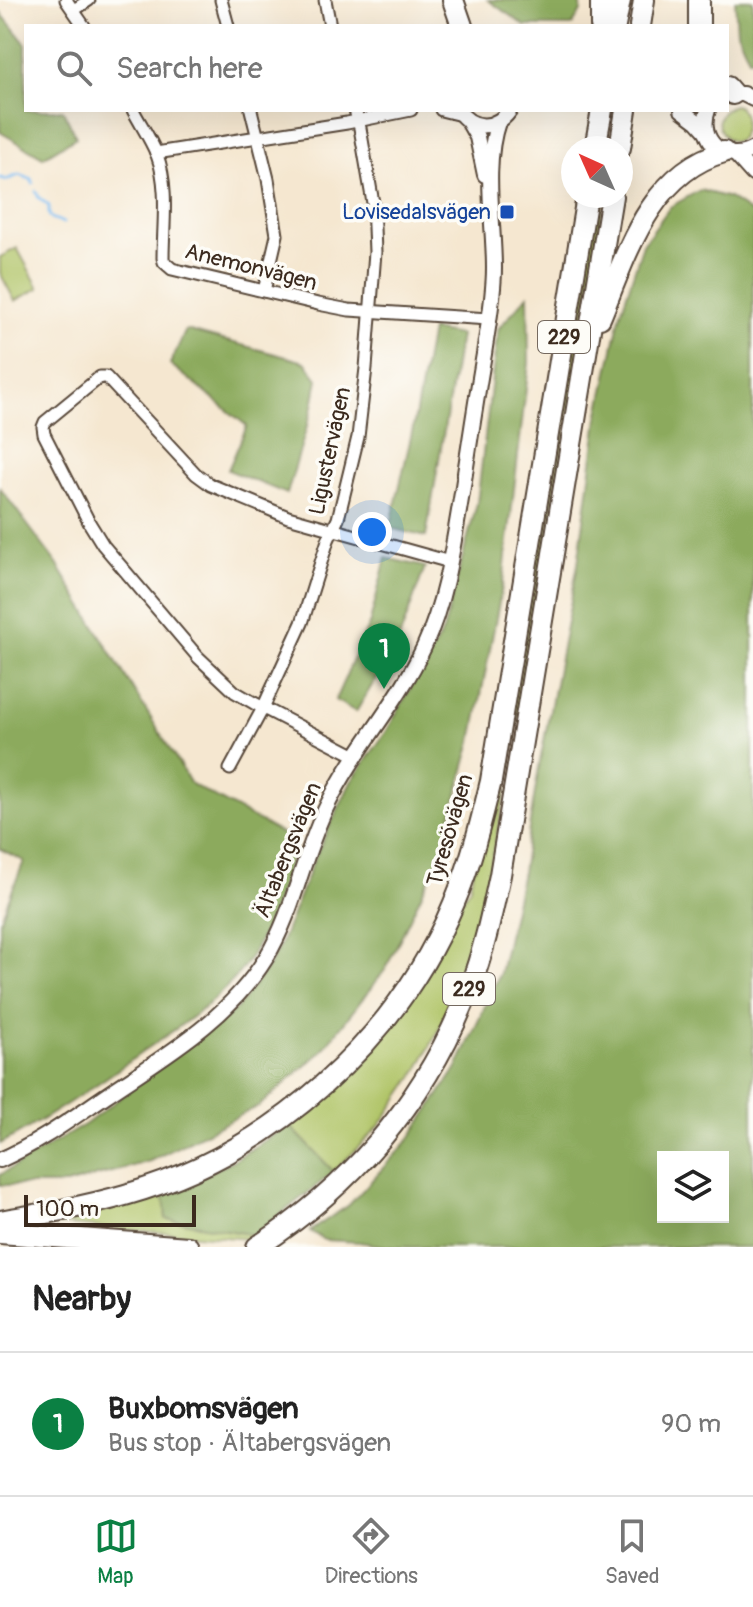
<!DOCTYPE html>
<meta charset="utf-8">
<style>
:root{--surface:#fff;--page:#f2f2f2;--text:#222;--muted:#767676;--line:#e0e0e0;--accent:#0b8043}
body{margin:0;font-family:Pangolin,sans-serif;background:var(--page);color:var(--text)}
.controls{position:absolute;right:24px;bottom:24px;display:grid;overflow:hidden;border-radius:0px;box-shadow:0 8px 32px #0002}
.controls button{width:72px;height:72px;display:grid;place-items:center;padding:0;border:0;border-bottom:2px solid var(--line);background:var(--surface);color:var(--text);font:40px sans-serif}
.compass{position:absolute;left:561px;top:136px;width:72px;height:72px;border-radius:50%;background:var(--surface);box-shadow:0 8px 32px #0002;rotate:315deg}
.scale{position:absolute;left:24px;bottom:20px;width:172px;box-sizing:border-box;padding-left:8px;border:4px solid #3b2a1e;border-top:0;font-size:22px;line-height:28px;white-space:nowrap;color:#3b2a1e;-webkit-text-stroke:6px #fdfcf7;paint-order:stroke}
.you{position:absolute;left:372px;top:532px;width:28px;height:28px;margin:-20px;border:6px solid #fff;border-radius:50%;background:#1a73e8;box-shadow:0 0 0 12px #1a73e833}
.badge{display:grid;place-items:center;width:52px;height:52px;border-radius:50%;background:var(--accent);color:#fff;font-size:26px;font-weight:700}
.pin{position:absolute;translate:-50% -66px;filter:drop-shadow(0 2px 4px #0008)}
.pin::after{content:'';position:absolute;top:42px;width:28px;height:24px;background:inherit;clip-path:polygon(0 0,100% 0,50% 100%)}
.list{margin:0;padding:0;list-style:none}
h2{display:flex;justify-content:space-between;align-items:center;height:104px;margin:0;padding:0 32px;font-size:34px}
h2 small{font-size:26px;font-weight:400;color:var(--muted)}
.list li{display:grid;grid-template-columns:52px 1fr auto;gap:24px;align-items:center;box-sizing:border-box;height:144px;padding:0 32px;border-top:2px solid var(--line)}
.list b{display:block;font-size:30px;white-space:nowrap}
.list p{margin:0;font-size:26px;white-space:nowrap;color:var(--muted)}
.list em{font-size:26px;font-style:normal;color:var(--muted)}
.icon{flex:none;width:44px;height:44px;fill:none;stroke:currentColor;stroke-width:2;stroke-linecap:round;stroke-linejoin:round}
.map{position:relative;flex:none;width:753px;height:1247px;overflow:hidden}
.search{position:absolute;background:var(--surface);box-shadow:0 8px 32px #0002;left:24px;right:24px;top:24px;height:88px;display:flex;align-items:center;gap:20px;box-sizing:border-box;padding:0 28px;border-radius:0px;color:var(--muted);font-size:30px}
.sheet{height:248px;background:var(--surface)}
nav{display:flex;justify-content:space-around;align-items:center;box-sizing:border-box;height:112px;border-top:2px solid var(--line);background:var(--surface);font-size:22px;color:var(--muted)}
nav a{display:grid;justify-items:center;gap:4px}
nav .on{color:var(--accent)}
.map>svg:first-child{display:block}
.green{fill:#b1c569;stroke:#767844;stroke-width:2}
.forest{fill:#8caa5d;stroke:#646a3e;stroke-width:2;fill-rule:evenodd}
.lines{fill:none;stroke-linecap:round;stroke-linejoin:round}
.stream{stroke:#7cbcf1;stroke-width:3}
.minor-casing{stroke:#574639;stroke-width:15}
.tertiary-casing{stroke:#574639;stroke-width:18}
.motorway-casing{stroke:#574639;stroke-width:24}
.minor{stroke:#fff;stroke-width:11}
.tertiary{stroke:#fff;stroke-width:14}
.motorway{stroke:#fff;stroke-width:20}
.transit-dot{fill:#1a4fb4;stroke:#fdfcf7;stroke-width:3}
.labels{text-anchor:middle;dominant-baseline:central;stroke-width:7;stroke-linejoin:round;paint-order:stroke}
.shield{fill:#fdfcf7;stroke:#75695f;stroke-width:2}
.shield-label{font-size:20px;font-weight:bold;fill:#3b2a1e}
.transit-label{font-size:22px;fill:#164399;stroke:#fdfcf7;text-anchor:end}
.street-label{font-size:22px;fill:#3b2a1e;stroke:#fdfcf7}
</style>
<div class="map">
<svg width="753" height="1247" viewBox="0 0 753 1247">
<rect width="100%" height="100%" fill="#fdfcf7"/>
<filter id="ink" filterUnits="userSpaceOnUse"><feTurbulence type="fractalNoise" baseFrequency=".0125" numOctaves="2"/><feDisplacementMap in="SourceGraphic" scale="16" xChannelSelector="R" yChannelSelector="G"/><feConvolveMatrix kernelMatrix="1 2 1 2 8 2 1 2 1" color-interpolation-filters="sRGB"/></filter>
<filter id="wash" filterUnits="userSpaceOnUse"><feTurbulence type="fractalNoise" baseFrequency=".006" numOctaves="4" result="noise"/><feDisplacementMap in="SourceGraphic" scale="32" xChannelSelector="R" yChannelSelector="G"/><feGaussianBlur stdDeviation="1.8" result="paint"/><feColorMatrix in="noise" values="0 0 0 0 0 0 0 0 0 0 0 0 0 0 0 0 0 1.4 0 .05"/><feComposite in="paint" operator="in"/></filter>
<g filter="url(#wash)">
<rect width="100%" height="100%" fill="#f5e7d0"/>
<!-- green -->
<g class="green">
<path d="M 734,105 C 753,108 744,159 723,134 C 712,121 723,109 734,105 Z"/>
<path d="M 596,196 L 604,196 L 505,795 L 479,920 L 454,999 L 419,1068 L 380,1125 L 334,1172 L 289,1125 L 354,1068 L 470,887 Z"/>
<path d="M 17,248 L 39,288 L 15,301 L 0,273 L 0,257 Z"/>
<path d="M 177,1188 L 164,1194 L 166,1219 L 254,1235 L 249,1239 L 40,1223 L 133,1201 Z"/>
</g>
<!-- forest -->
<g class="forest">
<path d="M 488,0 L 580,0 L 581,11 L 572,26 L 525,26 Z"/>
<path d="M 735,0 L 753,0 L 753,58 L 749,58 L 737,32 Z"/>
<path d="M 0,12 L 26,44 L 26,110 L 63,110 L 76,137 L 43,157 L 0,132 Z"/>
<path d="M 700,190 L 729,198 L 753,214 L 753,1247 L 392,1247 L 359,1242 L 324,1240 L 310,1231 L 349,1205 L 408,1141 L 457,1068 L 500,973 L 522,872 L 539,767 L 578,564 L 598,418 L 621,312 L 643,244 L 670,207 ZM 663,1157 L 723,1157 L 723,1217 L 663,1217 Z"/>
<path d="M 528,295 L 529,363 L 503,582 L 472,741 L 440,856 L 385,970 L 321,1052 L 259,1106 L 150,1161 L 66,1185 L 0,1185 L 0,1175 L 86,1124 L 237,1008 L 268,967 L 279,947 L 315,857 L 351,782 L 386,732 L 443,631 L 477,503 L 498,329 Z"/>
<path d="M 186,330 L 305,362 L 318,379 L 313,406 L 287,494 L 228,470 L 247,426 L 170,364 Z"/>
<path d="M 431,330 L 460,335 L 426,537 L 390,528 L 413,428 Z"/>
<path d="M 0,488 L 57,564 L 191,784 L 297,842 C 282,882 270,929 245,965 C 220,1000 183,1024 148,1048 C 100,1083 52,1116 0,1144 L 0,921 L 24,861 L 0,849 Z"/>
<path d="M 386,558 L 425,567 L 398,642 L 356,712 L 335,700 L 370,622 Z"/>
<path d="M 289,1125 L 334,1172 L 254,1235 L 166,1219 L 164,1194 L 232,1161 Z"/>
</g>
<g class="lines">
<!-- stream -->
<g class="stream">
<path d="M 0,178 L 6,180 L 19,175 L 31,179 L 33,183"/>
<path d="M 36,191 L 39,198 L 49,206 C 48,223 52,216 63,223"/>
</g>
</g>
</g>
<g filter="url(#ink)">
<g class="lines">
<defs>
<g id="minor">
<path d="M 66,0 L 84,26"/>
<path d="M 221,0 L 228,26"/>
<path d="M 325,0 L 330,26"/>
<path d="M 74,10 L 89,0"/>
<path d="M 133,110 C 141,125 151,140 157,155 C 169,187 163,225 163,258 L 164,262 L 172,269 L 318,304 L 349,310 L 489,319"/>
<path d="M 251,110 L 268,179 L 277,235 L 264,291"/>
<path d="M 441,110 L 461,115"/>
<path d="M 156,153 L 347,123 L 411,110"/>
<path d="M 356,756 L 254,703 L 235,692 L 198,657 L 103,545 L 90,524 L 44,434 L 43,427 L 45,422 L 100,377 L 106,377 L 196,474 L 211,485 L 288,517 L 450,562"/>
<path d="M 230,769 L 263,708 L 302,623 L 328,540 L 338,519 L 358,437 L 366,368 L 375,252 L 373,203 L 360,128 L 355,110"/>
</g>
<g id="tertiary">
<path d="M 727,94 L 743,94 L 753,99"/>
<path d="M 458,110 C 472,131 496,130 510,110"/>
<path d="M 682,110 L 698,122 L 706,131"/>
<path d="M 708,110 C 697,140 725,165 753,149"/>
<path d="M 468,121 L 477,137 L 485,175"/>
<path d="M 736,155 L 753,174"/>
<path d="M 0,1160 C 37,1144 71,1119 105,1096 C 164,1056 228,1020 266,958 C 295,910 303,853 328,804 C 355,749 398,703 424,647 C 446,599 453,546 462,493 C 469,447 476,400 484,354 C 488,326 494,297 494,268 C 494,223 483,165 498,122"/>
</g>
<g id="motorway">
<path d="M 453,0 L 462,26"/>
<path d="M 601,0 L 601,26"/>
<path d="M 699,0 L 699,26"/>
<path d="M 615,26 L 620,0"/>
<path d="M 640,26 L 644,0"/>
<path d="M 727,87 L 733,94"/>
<path d="M 595,148 L 602,110"/>
<path d="M 620,148 L 626,110"/>
<path d="M 600,318 C 626,256 650,172 724,152"/>
<path d="M 0,1221 C 42,1214 84,1207 125,1195 C 270,1154 396,1042 454,903 C 471,863 481,822 491,781 L 587,196"/>
<path d="M 0,1233 L 188,1247"/>
<path d="M 257,1247 C 356,1183 428,1097 470,987 C 484,951 492,912 500,875 L 612,196"/>
</g>
</defs>
<!-- minor casing -->
<use href="#minor" class="minor-casing"/>
<!-- tertiary casing -->
<use href="#tertiary" class="tertiary-casing"/>
<!-- motorway casing -->
<use href="#motorway" class="motorway-casing"/>
<!-- minor -->
<use href="#minor" class="minor"/>
<!-- tertiary -->
<use href="#tertiary" class="tertiary"/>
<!-- motorway -->
<use href="#motorway" class="motorway"/>
</g>
</g>
<!-- markers -->
<rect class="transit-dot" x="499" y="204" width="16" height="16" rx="4"/>
<g class="labels">
<!-- shield labels -->
<g class="shield">
<rect x="538" y="321" width="52" height="32" rx="6"/>
<rect x="443" y="973" width="52" height="32" rx="6"/>
</g>
<g class="shield-label">
<text x="564" y="337">229</text>
<text x="469" y="989">229</text>
</g>
<!-- transit labels -->
<g class="transit-label">
<text x="491" y="212">Lovisedalsvägen</text>
</g>
<!-- street labels -->
<g class="street-label">
<text transform="translate(251 267) rotate(14)">Anemonvägen</text>
<text transform="translate(330 451) rotate(-78)">Ligustervägen</text>
<text transform="translate(450 830) rotate(-74)">Tyresövägen</text>
<text transform="translate(288 850) rotate(-68)">Ältabergsvägen</text>
</g>
</g>
</svg>
<div class="controls">
<button><svg class="icon" aria-label="layers" viewBox="0 0 24 24"><path d="M12 4l9 5-9 5-9-5zM3 14l9 5 9-5"/></svg></button>
</div>
<svg class="compass" viewBox="-18 -18 36 36"><path d="M0-13l5 13h-10z" fill="#e53935"/><path d="M0 13l5-13h-10z" fill="#767676"/></svg>
<div class="scale">100 m</div>
<div class="you"></div>
<div class="pin badge" style="left:384px;top:689px">1</div>
<div class="search"><svg class="icon" aria-label="search" viewBox="0 0 24 24"><circle cx="10" cy="10" r="6"/><path d="M15 15l6 6"/></svg>Search here</div>
</div>
<section class="sheet">
<h2>Nearby<small></small></h2>
<ul class="list">
<li><span class="badge">1</span><div><b>Buxbomsvägen</b><p>Bus stop · Ältabergsvägen</p></div><em>90 m</em></li>
</ul>
</section>
<nav>
<a class="on"><svg class="icon" aria-label="map" viewBox="0 0 24 24"><path d="M3 6l6-2 6 2 6-2v14l-6 2-6-2-6 2zM9 4v14M15 6v14"/></svg>Map</a>
<a><svg class="icon" aria-label="directions" viewBox="0 0 24 24"><path d="M12 3l9 9-9 9-9-9zM9 14v-3h6M13 9l2 2-2 2"/></svg>Directions</a>
<a><svg class="icon" aria-label="saved" viewBox="0 0 24 24"><path d="M7 4h10v16l-5-4-5 4z"/></svg>Saved</a>
</nav>
